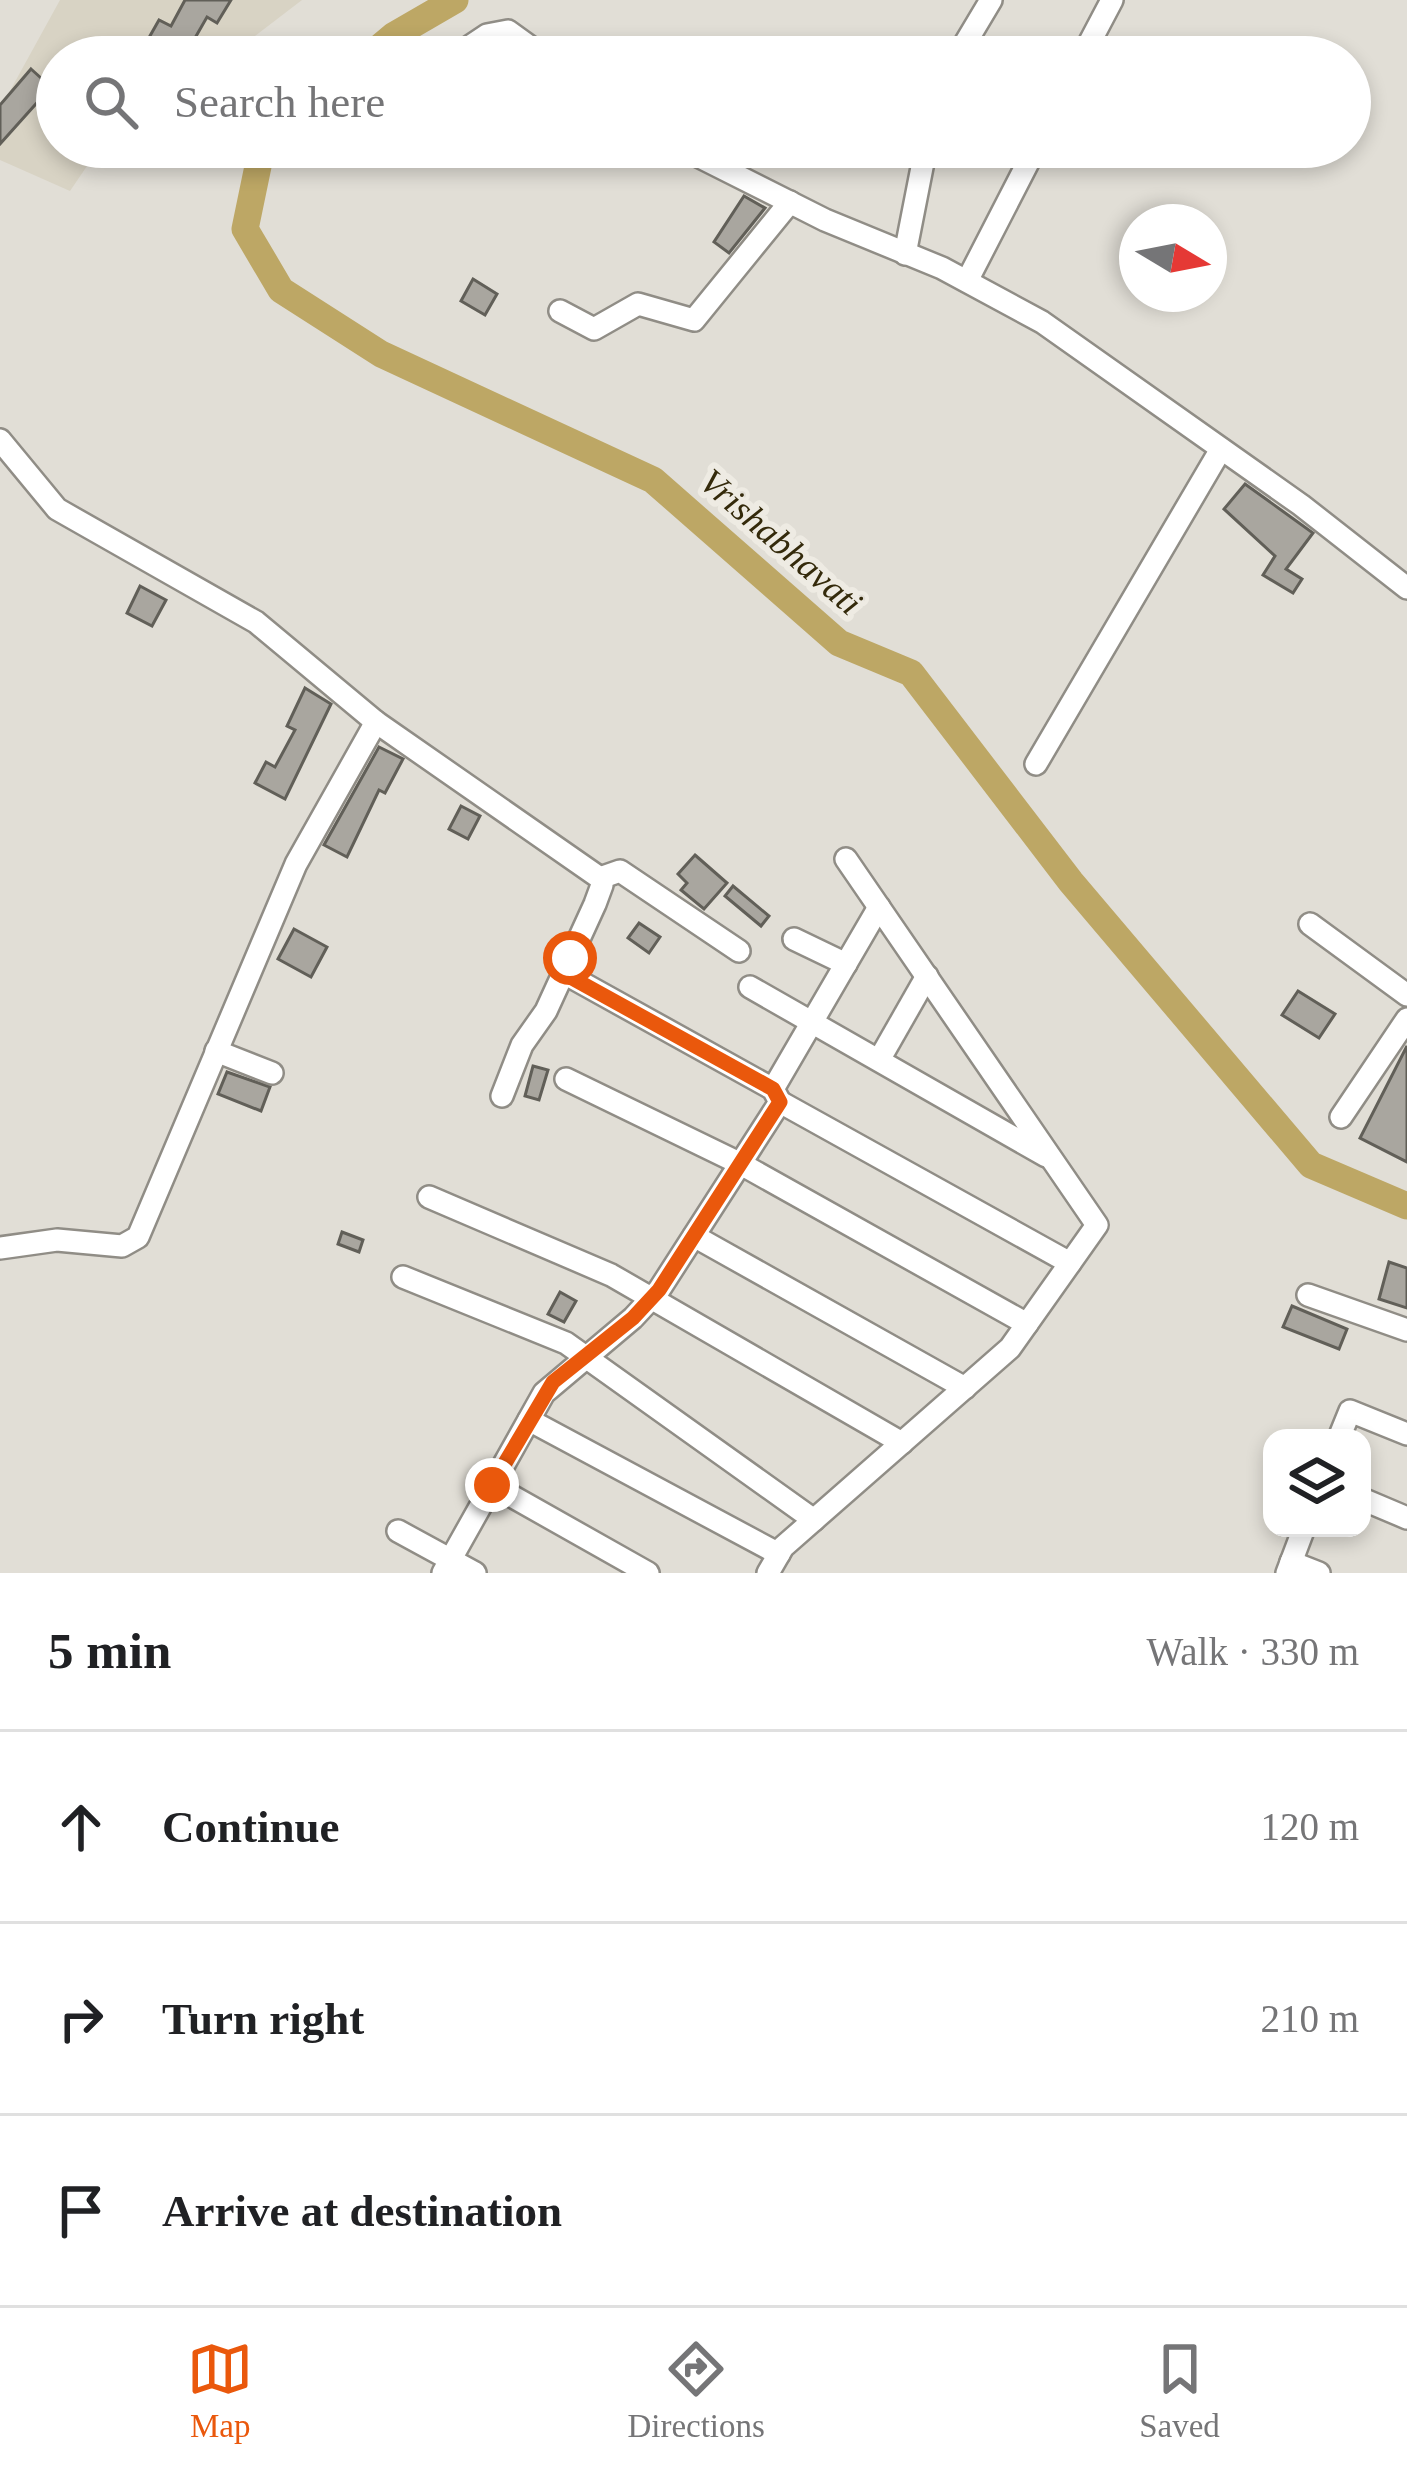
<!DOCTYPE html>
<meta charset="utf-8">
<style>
:root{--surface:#fff;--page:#f6f6f6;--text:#202124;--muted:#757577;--line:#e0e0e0;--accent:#ea580c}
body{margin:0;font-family:Georgia,serif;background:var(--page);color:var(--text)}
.controls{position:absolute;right:36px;bottom:36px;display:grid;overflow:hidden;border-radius:24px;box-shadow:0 6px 18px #0003}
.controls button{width:108px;height:108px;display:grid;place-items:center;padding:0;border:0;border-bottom:3px solid var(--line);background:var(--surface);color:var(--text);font:60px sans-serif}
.compass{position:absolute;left:1119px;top:204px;width:108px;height:108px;border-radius:50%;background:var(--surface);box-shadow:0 6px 18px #0003;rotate:100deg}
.stop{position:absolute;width:36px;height:36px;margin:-27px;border:9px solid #ea580c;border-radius:50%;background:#fff}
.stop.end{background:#ea580c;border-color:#fff;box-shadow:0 3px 12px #0008}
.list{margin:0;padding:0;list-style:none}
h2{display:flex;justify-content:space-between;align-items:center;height:156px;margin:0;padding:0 48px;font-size:51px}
h2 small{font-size:39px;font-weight:400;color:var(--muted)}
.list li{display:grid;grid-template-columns:78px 1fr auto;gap:36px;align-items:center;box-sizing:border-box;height:192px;padding:0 48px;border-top:3px solid var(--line)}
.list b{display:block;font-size:45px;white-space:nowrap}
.list em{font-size:39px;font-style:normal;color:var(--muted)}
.icon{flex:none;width:66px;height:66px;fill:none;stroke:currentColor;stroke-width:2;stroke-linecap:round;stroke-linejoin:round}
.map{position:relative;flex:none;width:1407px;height:1573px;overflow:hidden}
.search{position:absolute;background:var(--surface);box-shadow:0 6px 18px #0003;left:36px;right:36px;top:36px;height:132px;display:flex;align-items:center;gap:30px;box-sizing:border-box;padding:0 42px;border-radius:66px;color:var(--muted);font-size:45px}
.sheet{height:732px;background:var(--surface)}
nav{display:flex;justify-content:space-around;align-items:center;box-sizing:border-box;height:168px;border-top:3px solid var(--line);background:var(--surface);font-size:33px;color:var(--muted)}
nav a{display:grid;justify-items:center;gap:6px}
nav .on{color:var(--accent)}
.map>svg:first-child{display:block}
.built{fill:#d8d3c4}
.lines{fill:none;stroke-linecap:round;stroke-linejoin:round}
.river{stroke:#bda765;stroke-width:27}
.building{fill:#a9a69f;stroke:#615f58;stroke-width:3}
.minor-casing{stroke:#908d86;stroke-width:26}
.minor{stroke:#fff;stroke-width:21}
.route{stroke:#ea580c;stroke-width:15}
.labels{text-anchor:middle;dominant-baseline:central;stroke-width:12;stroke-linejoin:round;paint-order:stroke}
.water-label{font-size:36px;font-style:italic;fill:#342a0b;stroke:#eeebe3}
</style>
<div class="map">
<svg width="1407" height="1573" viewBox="0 0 1407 1573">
<rect width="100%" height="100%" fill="#e1ded6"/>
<!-- built -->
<path class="built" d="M 60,0 L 302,0 L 251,39 L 242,57 L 57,57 L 57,147 L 100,147 L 70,191 L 0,160 L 0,109 Z"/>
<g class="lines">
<!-- river -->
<g class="river">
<path d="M 368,57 L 393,36 L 455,0"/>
<path d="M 262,147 L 245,229 L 281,290 L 381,354 L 653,480 L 839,643 L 911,673 L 1071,882 L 1311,1165 L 1407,1206"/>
</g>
</g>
<!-- building -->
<g class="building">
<path d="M 185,0 L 231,0 L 217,23 L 207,17 L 195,38 L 200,41 L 191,57 L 138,57 L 159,20 L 171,26 Z"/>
<path d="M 31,69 L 51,87 L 0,144 L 0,105 Z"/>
<path d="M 744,196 L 765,208 L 729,253 L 714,242 Z"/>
<path d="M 473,279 L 497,294 L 485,315 L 461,301 Z"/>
<path d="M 1245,484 L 1313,533 L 1286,569 L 1302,579 L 1293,593 L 1263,575 L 1275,556 L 1224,509 Z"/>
<path d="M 140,586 L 166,600 L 152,626 L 127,613 Z"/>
<path d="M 305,688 L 331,704 L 285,799 L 255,783 L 266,762 L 275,767 L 295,730 L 287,726 Z"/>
<path d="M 379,747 L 403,759 L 385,793 L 379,790 L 347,857 L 324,845 Z"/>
<path d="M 461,806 L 480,816 L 468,839 L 449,829 Z"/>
<path d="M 695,855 L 727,883 L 704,909 L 681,890 L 687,883 L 678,874 Z"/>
<path d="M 733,886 L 769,916 L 761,926 L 725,896 Z"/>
<path d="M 639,923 L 660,937 L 649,953 L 628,938 Z"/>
<path d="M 294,929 L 327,947 L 311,977 L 278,959 Z"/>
<path d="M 1298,991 L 1335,1014 L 1319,1038 L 1282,1015 Z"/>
<path d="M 1407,1046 L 1407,1162 L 1360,1138 Z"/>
<path d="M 533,1066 L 548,1070 L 539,1100 L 525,1096 Z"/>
<path d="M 227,1072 L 270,1087 L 261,1111 L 218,1094 Z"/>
<path d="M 342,1232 L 363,1240 L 359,1252 L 338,1244 Z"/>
<path d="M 1389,1262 L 1407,1268 L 1407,1308 L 1379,1299 Z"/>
<path d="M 560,1292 L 576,1301 L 564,1322 L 548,1314 Z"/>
<path d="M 1292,1306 L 1347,1329 L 1339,1349 L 1283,1327 Z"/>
</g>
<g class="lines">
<defs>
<g id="minor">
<path d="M 454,57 L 487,35 L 508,31 L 544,57"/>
<path d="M 957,57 L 991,0"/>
<path d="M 1082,57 L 1112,0"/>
<path d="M 680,147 L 825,220 L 942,268 L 1042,322 L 1301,505 L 1407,588"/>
<path d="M 905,254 L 926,147"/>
<path d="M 967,281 L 1036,147"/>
<path d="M 560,311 L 594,329 L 638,304 L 694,320 L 790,202"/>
<path d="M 0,440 L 57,509 L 256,622 L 376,722 L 600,878 L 602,885 L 595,904 L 546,1011 L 522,1045 L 502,1096"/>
<path d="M 1036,764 L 1221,449"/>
<path d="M 600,878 L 620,871 L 739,951"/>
<path d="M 1310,924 L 1407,995"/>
<path d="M 794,939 L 846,964"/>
<path d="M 750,987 L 1046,1156"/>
<path d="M 216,1051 L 272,1073"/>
<path d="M 879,1060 L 927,976"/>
<path d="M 566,1079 L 741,1164 L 1027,1324"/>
<path d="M 773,1089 L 879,907"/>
<path d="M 780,1102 L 1070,1263"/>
<path d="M 1341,1117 L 1407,1019"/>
<path d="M 429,1197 L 611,1275 L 902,1443"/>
<path d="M 694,1236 L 965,1388"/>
<path d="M 0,1248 L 57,1240 L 122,1246 L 138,1237 L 296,864 L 376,722"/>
<path d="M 403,1277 L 566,1343 L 814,1520"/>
<path d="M 1308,1295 L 1407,1330"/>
<path d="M 529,1420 L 779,1554"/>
<path d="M 1339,1438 L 1350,1411 L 1407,1434"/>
<path d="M 492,1485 L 648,1573"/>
<path d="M 1362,1499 L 1407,1518"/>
<path d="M 398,1531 L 475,1573"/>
<path d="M 1291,1562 L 1319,1573"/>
<path d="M 443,1573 L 544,1393 L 633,1318 L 659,1290 L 780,1102 L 773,1089 L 564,973"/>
<path d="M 768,1573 L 783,1547 L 1010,1348 L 1097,1225 L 846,859"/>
<path d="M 1287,1573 L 1304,1528"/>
</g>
</defs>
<!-- minor casing -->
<use href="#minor" class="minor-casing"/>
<!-- minor -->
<use href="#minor" class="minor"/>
</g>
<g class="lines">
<!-- route -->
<path class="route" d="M 492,1485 L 553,1382 L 633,1318 L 659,1290 L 780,1102 L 773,1089 L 563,973 L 570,958"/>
</g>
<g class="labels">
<!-- water labels -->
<g class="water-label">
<text transform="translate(781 542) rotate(41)">Vrishabhavati</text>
</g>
</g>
</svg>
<div class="controls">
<button><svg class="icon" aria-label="layers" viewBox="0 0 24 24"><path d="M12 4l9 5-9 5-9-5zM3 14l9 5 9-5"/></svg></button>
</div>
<svg class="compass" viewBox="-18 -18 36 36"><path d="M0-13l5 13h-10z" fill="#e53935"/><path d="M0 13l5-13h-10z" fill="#757577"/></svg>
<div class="stop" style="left:570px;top:958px"></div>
<div class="stop end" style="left:492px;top:1485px"></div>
<div class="search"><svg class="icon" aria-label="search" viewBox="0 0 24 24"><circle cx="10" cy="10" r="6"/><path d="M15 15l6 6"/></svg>Search here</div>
</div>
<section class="sheet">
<h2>5 min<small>Walk · 330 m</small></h2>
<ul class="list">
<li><svg class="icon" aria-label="ahead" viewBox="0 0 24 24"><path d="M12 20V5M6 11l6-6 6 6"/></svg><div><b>Continue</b></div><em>120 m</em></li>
<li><svg class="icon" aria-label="right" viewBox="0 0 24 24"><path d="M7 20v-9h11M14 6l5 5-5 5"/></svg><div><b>Turn right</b></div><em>210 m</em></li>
<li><svg class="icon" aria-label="arrive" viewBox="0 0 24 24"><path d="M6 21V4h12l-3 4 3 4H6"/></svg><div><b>Arrive at destination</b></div></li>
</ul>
</section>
<nav>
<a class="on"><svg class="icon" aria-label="map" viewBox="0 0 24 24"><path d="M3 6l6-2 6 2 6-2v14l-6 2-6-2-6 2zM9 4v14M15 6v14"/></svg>Map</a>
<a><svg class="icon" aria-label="directions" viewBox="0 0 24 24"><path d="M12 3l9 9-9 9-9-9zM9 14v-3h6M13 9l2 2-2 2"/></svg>Directions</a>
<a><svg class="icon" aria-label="saved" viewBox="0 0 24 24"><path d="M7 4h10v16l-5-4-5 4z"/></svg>Saved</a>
</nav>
